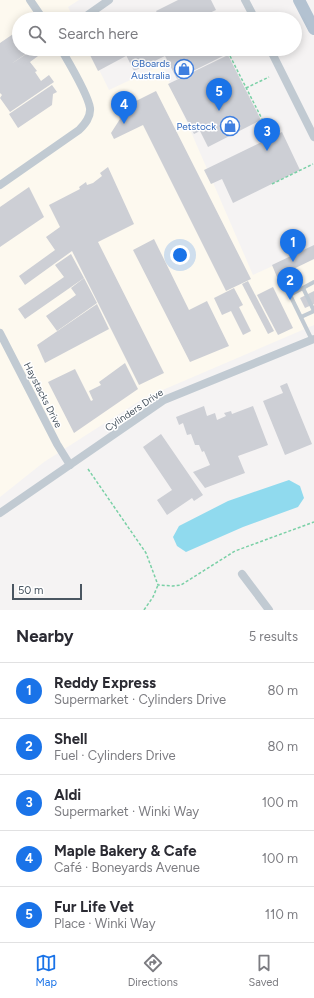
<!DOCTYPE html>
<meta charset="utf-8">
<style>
:root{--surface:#fff;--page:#f7f7f7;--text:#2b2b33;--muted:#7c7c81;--line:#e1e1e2;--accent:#1a73e8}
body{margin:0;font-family:Figtree,sans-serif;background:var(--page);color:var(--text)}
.scale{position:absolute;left:12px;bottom:10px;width:70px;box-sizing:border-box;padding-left:4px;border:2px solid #4a5661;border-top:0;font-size:11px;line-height:14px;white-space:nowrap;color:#4a5661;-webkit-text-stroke:3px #fff;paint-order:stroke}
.you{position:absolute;left:180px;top:255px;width:14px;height:14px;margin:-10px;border:3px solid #fff;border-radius:50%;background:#1a73e8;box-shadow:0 0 0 6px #1a73e833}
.badge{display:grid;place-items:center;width:26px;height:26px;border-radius:50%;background:var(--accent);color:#fff;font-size:13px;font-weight:700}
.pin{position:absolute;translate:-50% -33px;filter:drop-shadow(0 1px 2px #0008)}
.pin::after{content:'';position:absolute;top:21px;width:14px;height:12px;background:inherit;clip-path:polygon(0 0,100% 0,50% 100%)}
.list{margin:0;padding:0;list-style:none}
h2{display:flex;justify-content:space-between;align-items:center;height:52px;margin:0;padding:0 16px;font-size:17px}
h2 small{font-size:13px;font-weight:400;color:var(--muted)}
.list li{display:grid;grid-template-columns:26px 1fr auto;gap:12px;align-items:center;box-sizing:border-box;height:56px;padding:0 16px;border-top:1px solid var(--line)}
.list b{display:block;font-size:15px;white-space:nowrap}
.list p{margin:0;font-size:13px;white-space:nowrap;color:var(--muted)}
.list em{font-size:13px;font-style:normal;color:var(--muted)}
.icon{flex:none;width:22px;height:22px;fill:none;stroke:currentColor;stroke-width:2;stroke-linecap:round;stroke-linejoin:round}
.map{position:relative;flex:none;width:314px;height:610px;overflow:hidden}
.search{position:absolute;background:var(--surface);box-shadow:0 2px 10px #0003;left:12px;right:12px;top:12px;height:44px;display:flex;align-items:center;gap:10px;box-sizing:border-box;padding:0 14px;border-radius:22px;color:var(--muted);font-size:15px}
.sheet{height:332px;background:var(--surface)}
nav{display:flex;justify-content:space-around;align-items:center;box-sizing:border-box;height:56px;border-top:1px solid var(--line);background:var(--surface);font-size:11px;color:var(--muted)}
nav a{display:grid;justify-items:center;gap:2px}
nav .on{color:var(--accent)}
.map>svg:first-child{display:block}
.commercial{fill:#fdf9ef}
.water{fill:#90daee}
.building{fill:#cdcfd5}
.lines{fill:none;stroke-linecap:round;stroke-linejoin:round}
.path{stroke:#7ad0a6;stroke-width:1.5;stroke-dasharray:3 2;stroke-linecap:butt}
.lane{stroke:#c1cad2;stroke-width:4}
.street{stroke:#c1cad2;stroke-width:8}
.primary{stroke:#b3c2d1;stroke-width:12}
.labels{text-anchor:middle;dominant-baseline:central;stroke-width:3;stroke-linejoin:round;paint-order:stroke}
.shop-label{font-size:10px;fill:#366cbe;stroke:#fff;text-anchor:end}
.street-label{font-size:10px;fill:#4a5661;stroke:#fff}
</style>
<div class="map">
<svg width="314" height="610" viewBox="0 0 314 610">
<rect width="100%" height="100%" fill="#f5f3f3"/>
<!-- commercial -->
<path class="commercial" d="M 0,0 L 79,0 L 68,7 L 74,19 L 19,19 L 19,49 L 89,49 L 109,90 L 162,65 L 253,275 L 314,247 L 314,325 L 144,398 L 44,462 L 0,497 Z"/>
<!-- water -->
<path class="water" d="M 289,480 L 300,486 L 304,498 L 298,507 L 243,527 L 186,552 L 177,546 L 173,537 L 179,526 L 228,501 Z"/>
<!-- building -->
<g class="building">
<path d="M 178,0 L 211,0 L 216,10 L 197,19 L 161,19 L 156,11 Z"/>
<path d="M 19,30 L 19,49 L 33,49 L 11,64 L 34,49 L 38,56 L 30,62 L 37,71 L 35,72 L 41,81 L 49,75 L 54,82 L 10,112 L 0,98 L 2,95 L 0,93 L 0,43 Z"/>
<path d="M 87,49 L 122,49 L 126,56 L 98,71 Z"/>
<path d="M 123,49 L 223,49 L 225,55 L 177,79 L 165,56 L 134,71 Z"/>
<path d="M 228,55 L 261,120 L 208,147 L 200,131 L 194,134 L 168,84 Z"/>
<path d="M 52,85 L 57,92 L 53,94 L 52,105 L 18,128 L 9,114 Z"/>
<path d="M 156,91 L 251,279 L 226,291 L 143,125 L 114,139 L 111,133 L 120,119 L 116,111 Z"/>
<path d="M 282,132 L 300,170 L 233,203 L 222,179 L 211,184 L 204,170 Z"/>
<path d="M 108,167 L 134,224 L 98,242 L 164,373 L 139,385 L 72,251 L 25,285 L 19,276 L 55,250 L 46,237 L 60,227 L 49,205 L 80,189 L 79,187 L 86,182 L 87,185 L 93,183 L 102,176 L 100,173 Z"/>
<path d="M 29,187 L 44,217 L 0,247 L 0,207 Z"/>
<path d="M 154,239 L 189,310 L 207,301 L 229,346 L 190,362 L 133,250 Z"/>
<path d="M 314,245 L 314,259 L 277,277 L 272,265 Z"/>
<path d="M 71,254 L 84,278 L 25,319 L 18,309 L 64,277 L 55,265 Z"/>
<path d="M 84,278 L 97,303 L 57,331 L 46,316 L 76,295 L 71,288 Z"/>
<path d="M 248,281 L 274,331 L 268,334 L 242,284 Z"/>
<path d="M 273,287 L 293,328 L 278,335 L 257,295 Z"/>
<path d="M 234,288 L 243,305 L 239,307 L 251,331 L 243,335 L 231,311 L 222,315 L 214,298 Z"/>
<path d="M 314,291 L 314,304 L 305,308 L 300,298 Z"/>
<path d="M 97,304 L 109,329 L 45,363 L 37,345 Z"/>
<path d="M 125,363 L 138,389 L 74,433 L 48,382 L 75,369 L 91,401 L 93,400 L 89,391 L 101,385 L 99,382 Z"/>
<path d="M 287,383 L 312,444 L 285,455 L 263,401 L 283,393 L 280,386 Z"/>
<path d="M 204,406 L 207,416 L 215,413 L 217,420 L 226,416 L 224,413 L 231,411 L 232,414 L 253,406 L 268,445 L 238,456 L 245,473 L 205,488 L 193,472 L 210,465 L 204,451 L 202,452 L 199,445 L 195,445 L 191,434 L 187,435 L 183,423 L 179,425 L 176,417 Z"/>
<path d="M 161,434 L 203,495 L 194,501 L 192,498 L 167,515 L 157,500 L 172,490 L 143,447 Z"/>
</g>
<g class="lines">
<!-- path -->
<g class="path">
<path d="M 230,56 L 262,119"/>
<path d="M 246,88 L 269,77"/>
<path d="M 272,184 L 313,164"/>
<path d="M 88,469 L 146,553 L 158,585 L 173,586 L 181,585 L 235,551 L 314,522"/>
<path d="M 144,610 L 153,597 L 158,585"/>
</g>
<!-- lane -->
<g class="lane">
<path d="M 303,288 L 314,311"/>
<path d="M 301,317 L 314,311"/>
<path d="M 312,340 L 290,295 L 314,282"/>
</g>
<!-- street -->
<g class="street">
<path d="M 30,0 L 43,19"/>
<path d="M 245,0 L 255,19"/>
<path d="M 82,19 L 109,0"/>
<path d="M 270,49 L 314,137"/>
<path d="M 0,185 L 79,130 C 85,124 91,117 90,108 C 88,94 69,63 61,49"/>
<path d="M 0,333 L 57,444 L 70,465"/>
<path d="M 0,513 L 164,400 L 314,339"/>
<path d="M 242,574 L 269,610"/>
</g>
<!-- primary -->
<path class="primary" d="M 299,0 L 314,29"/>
</g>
<!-- icons -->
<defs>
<symbol id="shop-ring" viewBox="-11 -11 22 22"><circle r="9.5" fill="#fff" stroke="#3f7fe0" stroke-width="1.5"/><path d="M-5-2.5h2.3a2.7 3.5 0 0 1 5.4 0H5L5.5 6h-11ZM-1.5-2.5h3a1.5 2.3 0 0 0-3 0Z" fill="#3f7fe0"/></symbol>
</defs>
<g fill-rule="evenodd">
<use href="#shop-ring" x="173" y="58" width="22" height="22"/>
<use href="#shop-ring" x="219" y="115" width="22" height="22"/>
</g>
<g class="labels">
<!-- shop labels -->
<g class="shop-label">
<text x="170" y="63">GBoards<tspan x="170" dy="12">Australia</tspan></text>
<text x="216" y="126">Petstock</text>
</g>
<!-- street labels -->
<g class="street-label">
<text transform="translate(43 395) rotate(63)">Haystacks Drive</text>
<text transform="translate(134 410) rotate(-34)">Cylinders Drive</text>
</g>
</g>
</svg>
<div class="scale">50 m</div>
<div class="you"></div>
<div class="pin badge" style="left:293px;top:262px">1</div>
<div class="pin badge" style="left:290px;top:300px">2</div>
<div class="pin badge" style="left:267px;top:151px">3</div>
<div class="pin badge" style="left:124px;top:124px">4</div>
<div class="pin badge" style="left:219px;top:111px">5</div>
<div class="search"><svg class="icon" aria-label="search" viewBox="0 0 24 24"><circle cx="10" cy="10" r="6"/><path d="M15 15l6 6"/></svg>Search here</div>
</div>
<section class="sheet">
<h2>Nearby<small>5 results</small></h2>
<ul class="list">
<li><span class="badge">1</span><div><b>Reddy Express</b><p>Supermarket · Cylinders Drive</p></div><em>80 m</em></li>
<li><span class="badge">2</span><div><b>Shell</b><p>Fuel · Cylinders Drive</p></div><em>80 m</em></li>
<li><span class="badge">3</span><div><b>Aldi</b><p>Supermarket · Winki Way</p></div><em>100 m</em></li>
<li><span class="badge">4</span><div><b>Maple Bakery &amp; Cafe</b><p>Café · Boneyards Avenue</p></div><em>100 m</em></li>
<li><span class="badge">5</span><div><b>Fur Life Vet</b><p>Place · Winki Way</p></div><em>110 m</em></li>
</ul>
</section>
<nav>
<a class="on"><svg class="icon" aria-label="map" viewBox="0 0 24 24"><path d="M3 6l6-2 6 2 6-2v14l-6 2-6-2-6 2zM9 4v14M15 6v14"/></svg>Map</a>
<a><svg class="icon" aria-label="directions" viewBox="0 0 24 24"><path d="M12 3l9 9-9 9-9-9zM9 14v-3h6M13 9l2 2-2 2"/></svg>Directions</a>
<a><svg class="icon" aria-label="saved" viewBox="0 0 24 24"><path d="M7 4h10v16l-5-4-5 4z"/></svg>Saved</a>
</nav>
